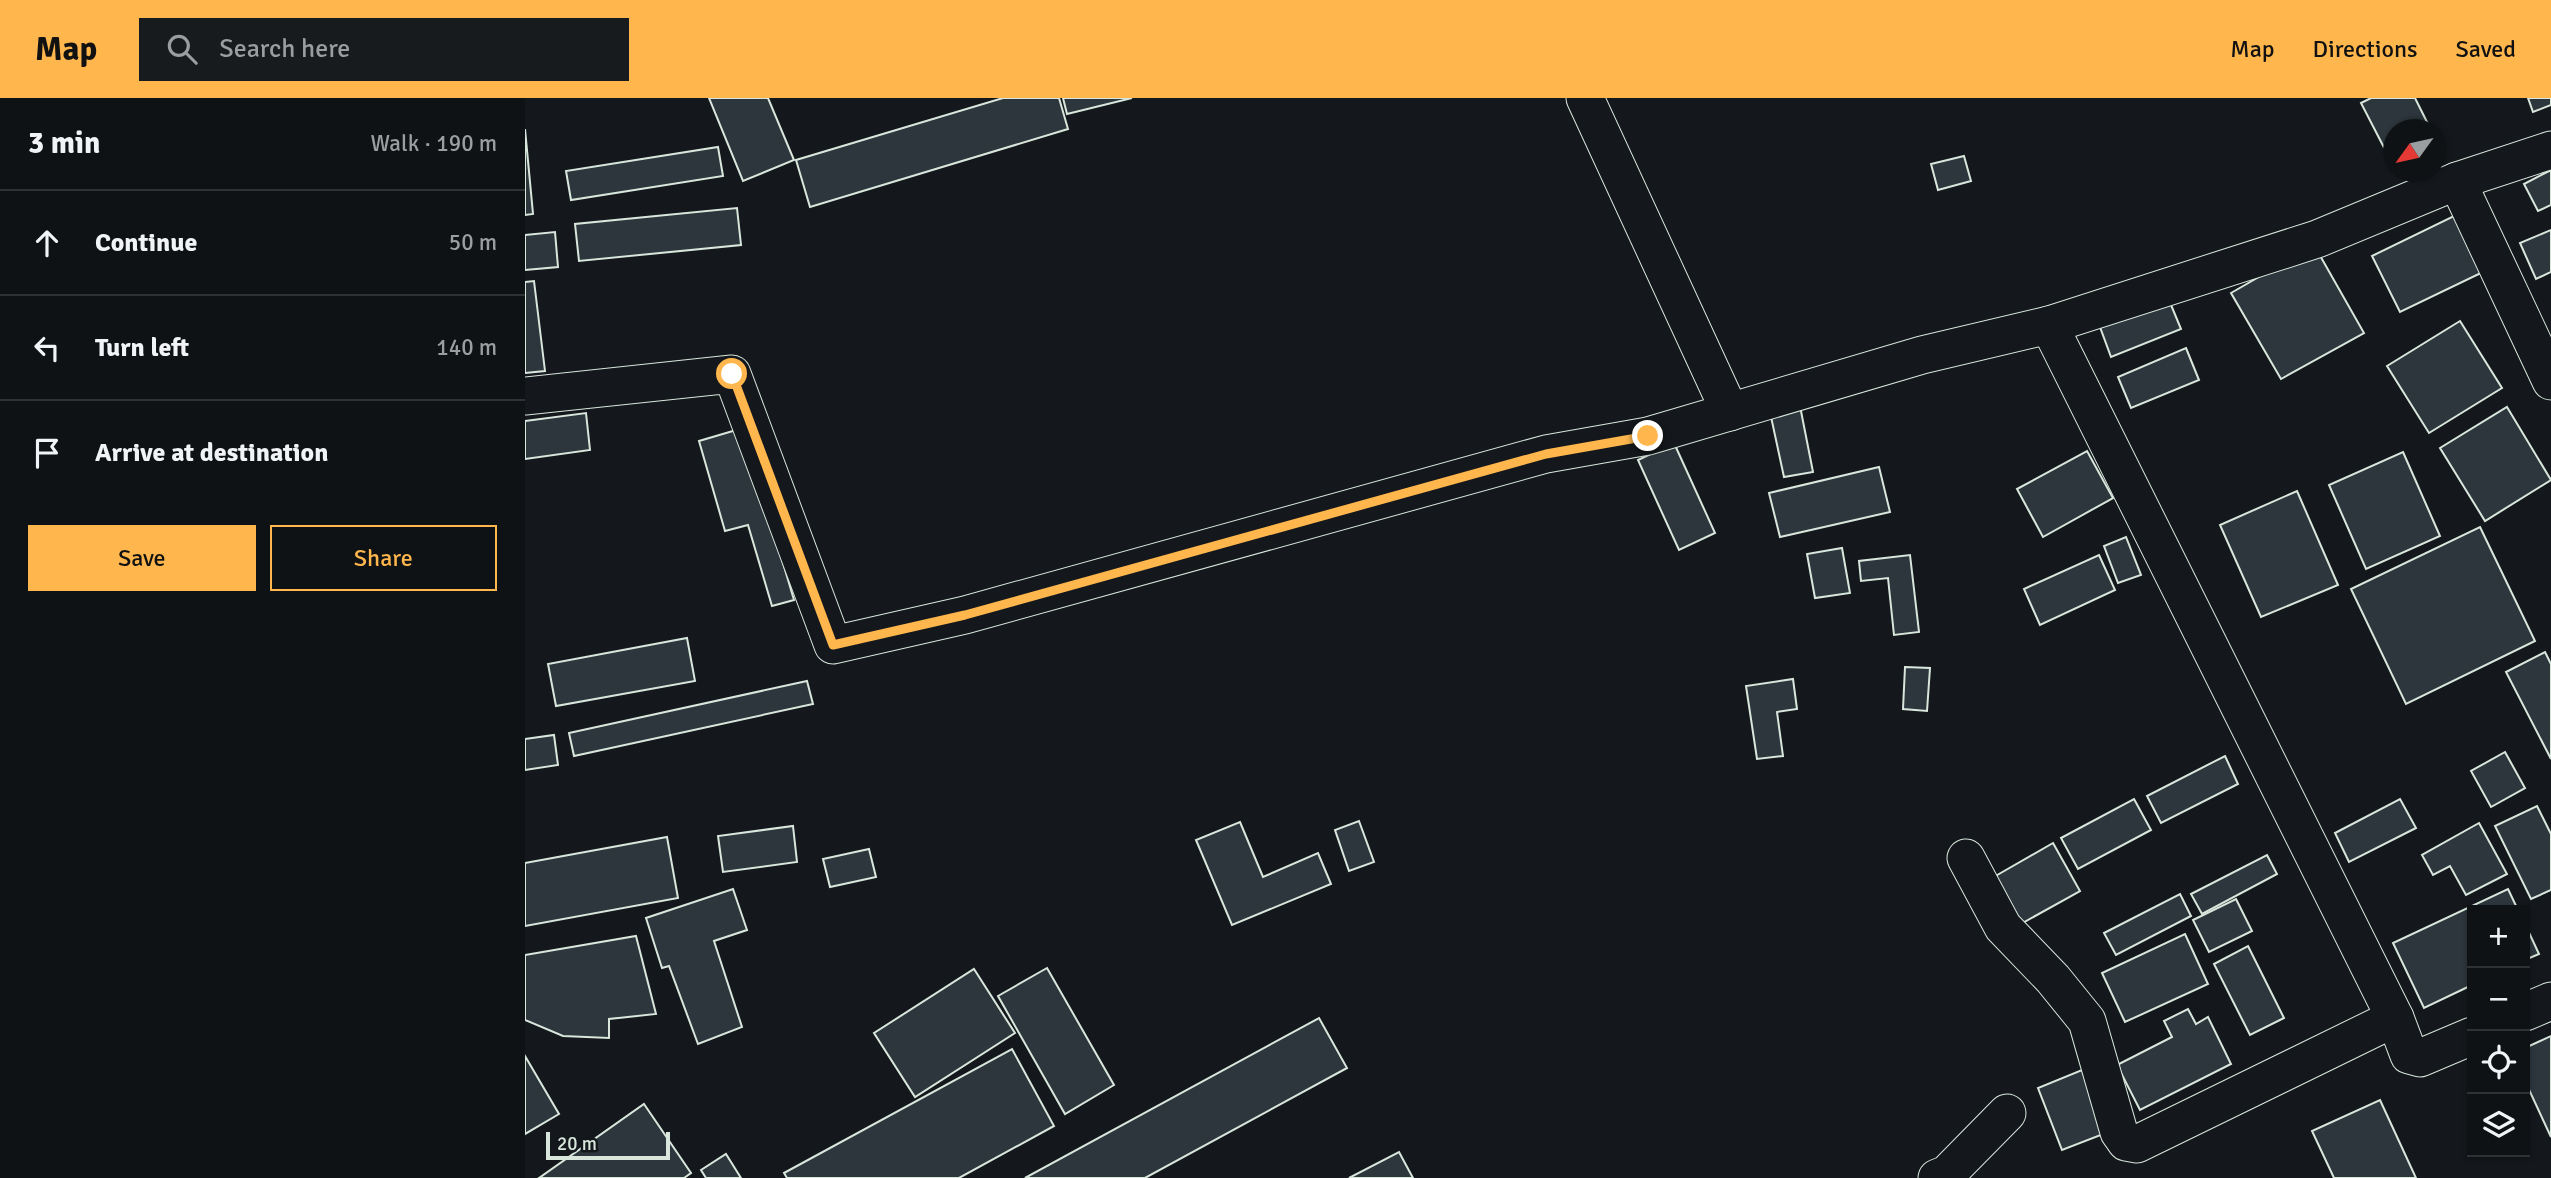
<!DOCTYPE html>
<meta charset="utf-8">
<style>
:root{--surface:#0f1215;--page:#181b1e;--text:#f1f3f6;--muted:#9b9ea0;--line:#2f3234;--accent:#ffb74d}
body{margin:0;font-family:Signika,sans-serif;background:var(--page);color:var(--text)}
.controls{position:absolute;right:21px;bottom:21px;display:grid;overflow:hidden;border-radius:0px;box-shadow:0 2px 5px #0004}
.controls button{width:63px;height:63px;display:grid;place-items:center;padding:0;border:0;border-bottom:2px solid var(--line);background:var(--surface);color:var(--text);font:35px sans-serif}
.compass{position:absolute;left:1858px;top:21px;width:63px;height:63px;border-radius:50%;background:var(--surface);box-shadow:0 2px 5px #0004;rotate:237deg}
.scale{position:absolute;left:21px;bottom:18px;width:124px;box-sizing:border-box;padding-left:7px;border:4px solid #d8e6dc;border-top:0;font-size:19px;line-height:24px;white-space:nowrap;color:#d8e6dc;-webkit-text-stroke:5px #14181c;paint-order:stroke}
.stop{position:absolute;width:21px;height:21px;margin:-16px;border:5px solid #ffb74d;border-radius:50%;background:#fff}
.stop.end{background:#ffb74d;border-color:#fff;box-shadow:0 2px 7px #0008}
.list{margin:0;padding:0;list-style:none}
h2{display:flex;justify-content:space-between;align-items:center;height:91px;margin:0;padding:0 28px;font-size:30px}
h2 small{font-size:23px;font-weight:400;color:var(--muted)}
.list li{display:grid;grid-template-columns:46px 1fr auto;gap:21px;align-items:center;box-sizing:border-box;height:105px;padding:0 28px;border-top:2px solid var(--line)}
.list b{display:block;font-size:26px;white-space:nowrap}
.list em{font-size:23px;font-style:normal;color:var(--muted)}
.actions{display:flex;gap:14px;padding:21px 28px}
.actions a{flex:1;padding:16px 0;border:2px solid var(--accent);border-radius:0px;text-align:center;font-size:24px;color:var(--accent)}
.actions .main{background:var(--accent);color:#111}
.icon{flex:none;width:38px;height:38px;fill:none;stroke:currentColor;stroke-width:2;stroke-linecap:round;stroke-linejoin:round}
.map{position:relative;flex:none;width:2026px;height:1080px;overflow:hidden}
header{display:flex;align-items:center;gap:42px;box-sizing:border-box;height:98px;padding:0 35px;background:var(--accent);color:#111}
header strong{font-size:33px}
nav{display:flex;gap:38px;margin-inline-start:auto;font-size:24px}
.search{width:490px;height:63px;background:var(--page);display:flex;align-items:center;gap:18px;box-sizing:border-box;padding:0 24px;border-radius:0px;color:var(--muted);font-size:26px}
main{display:flex}
aside{flex:1;background:var(--surface)}
.map>svg:first-child{display:block}
.building{fill:#2c363c;stroke:#d8e6dc;stroke-width:2}
.lines{fill:none;stroke-linecap:round;stroke-linejoin:round}
.street-casing{stroke:#d8e6dc;stroke-width:39}
.street{stroke:#14181c;stroke-width:37}
.route{stroke:#ffb74d;stroke-width:9}
</style>
<header>
<strong>Map</strong>
<div class="search"><svg class="icon" aria-label="search" viewBox="0 0 24 24"><circle cx="10" cy="10" r="6"/><path d="M15 15l6 6"/></svg>Search here</div>
<nav><a>Map</a><a>Directions</a><a>Saved</a></nav>
</header>
<main>
<aside>
<h2>3 min<small>Walk · 190 m</small></h2>
<ul class="list">
<li><svg class="icon" aria-label="ahead" viewBox="0 0 24 24"><path d="M12 20V5M6 11l6-6 6 6"/></svg><div><b>Continue</b></div><em>50 m</em></li>
<li><svg class="icon" aria-label="left" viewBox="0 0 24 24"><path d="M17 20v-9H6M10 6l-5 5 5 5"/></svg><div><b>Turn left</b></div><em>140 m</em></li>
<li><svg class="icon" aria-label="arrive" viewBox="0 0 24 24"><path d="M6 21V4h12l-3 4 3 4H6"/></svg><div><b>Arrive at destination</b></div></li>
</ul>
<div class="actions"><a class="main">Save</a><a>Share</a></div>
</aside>
<div class="map">
<svg width="2026" height="1080" viewBox="0 0 2026 1080">
<rect width="100%" height="100%" fill="#14181c"/>
<!-- building -->
<g class="building">
<path d="M 184,0 L 243,0 L 269,62 L 218,83 Z"/>
<path d="M 478,0 L 534,0 L 543,31 L 285,109 L 271,62 Z"/>
<path d="M 538,0 L 607,0 L 542,16 Z"/>
<path d="M 1846,0 L 1890,0 L 1906,32 L 1868,32 L 1868,67 L 1836,5 Z"/>
<path d="M 2003,0 L 2026,0 L 2026,7 L 2008,14 Z"/>
<path d="M 0,31 L 8,116 L 0,117 Z"/>
<path d="M 193,49 L 198,78 L 46,102 L 41,73 Z"/>
<path d="M 1439,58 L 1446,83 L 1413,92 L 1406,66 Z"/>
<path d="M 2026,72 L 2026,107 L 2013,113 L 1999,86 Z"/>
<path d="M 212,110 L 216,147 L 54,163 L 50,126 Z"/>
<path d="M 1931,117 L 1958,174 L 1875,214 L 1847,158 Z"/>
<path d="M 2026,132 L 2026,174 L 2011,181 L 1995,145 Z"/>
<path d="M 30,134 L 33,169 L 0,172 L 0,137 Z"/>
<path d="M 1789,147 L 1839,235 L 1756,281 L 1706,195 Z"/>
<path d="M 9,183 L 20,273 L 0,275 L 0,184 Z"/>
<path d="M 1644,202 L 1656,231 L 1586,259 L 1575,229 Z"/>
<path d="M 1935,223 L 1977,290 L 1904,335 L 1862,268 Z"/>
<path d="M 1661,250 L 1674,282 L 1606,310 L 1593,279 Z"/>
<path d="M 1275,308 L 1288,374 L 1259,379 L 1245,314 Z"/>
<path d="M 1982,309 L 2026,382 L 1960,423 L 1915,350 Z"/>
<path d="M 61,315 L 65,352 L 0,361 L 0,323 Z"/>
<path d="M 218,330 L 269,502 L 247,508 L 223,427 L 200,433 L 174,343 Z"/>
<path d="M 1149,345 L 1190,435 L 1154,452 L 1113,362 Z"/>
<path d="M 1562,353 L 1588,400 L 1518,439 L 1492,391 Z"/>
<path d="M 1878,354 L 1915,438 L 1841,471 L 1804,387 Z"/>
<path d="M 1354,369 L 1365,414 L 1255,439 L 1244,395 Z"/>
<path d="M 1772,393 L 1813,487 L 1736,519 L 1695,427 Z"/>
<path d="M 1955,429 L 2010,543 L 1881,606 L 1826,491 Z"/>
<path d="M 1601,439 L 1616,477 L 1593,485 L 1579,448 Z"/>
<path d="M 1317,450 L 1325,495 L 1290,500 L 1282,456 Z"/>
<path d="M 1385,457 L 1394,534 L 1369,537 L 1363,480 L 1336,483 L 1334,463 Z"/>
<path d="M 1574,457 L 1590,492 L 1515,527 L 1499,491 Z"/>
<path d="M 162,540 L 170,583 L 31,608 L 23,566 Z"/>
<path d="M 2020,554 L 2026,566 L 2026,661 L 1981,574 Z"/>
<path d="M 1380,569 L 1405,570 L 1402,613 L 1378,611 Z"/>
<path d="M 1268,581 L 1272,611 L 1252,614 L 1258,658 L 1232,661 L 1221,588 Z"/>
<path d="M 282,583 L 288,606 L 49,658 L 44,635 Z"/>
<path d="M 29,637 L 33,667 L 0,672 L 0,641 Z"/>
<path d="M 1980,654 L 2000,690 L 1966,709 L 1946,673 Z"/>
<path d="M 1700,658 L 1713,686 L 1636,725 L 1622,698 Z"/>
<path d="M 1609,701 L 1626,732 L 1553,771 L 1536,740 Z"/>
<path d="M 1875,701 L 1891,730 L 1824,764 L 1810,735 Z"/>
<path d="M 2012,708 L 2026,736 L 2026,792 L 2006,801 L 1970,728 Z"/>
<path d="M 834,723 L 849,764 L 824,773 L 810,732 Z"/>
<path d="M 715,724 L 738,779 L 793,755 L 806,786 L 707,827 L 671,742 Z"/>
<path d="M 1954,725 L 1982,776 L 1941,797 L 1925,768 L 1908,777 L 1897,757 Z"/>
<path d="M 268,728 L 272,764 L 198,774 L 193,738 Z"/>
<path d="M 142,739 L 153,800 L 0,828 L 0,765 Z"/>
<path d="M 1528,745 L 1555,793 L 1494,827 L 1467,780 Z"/>
<path d="M 344,751 L 351,779 L 305,789 L 298,761 Z"/>
<path d="M 1742,757 L 1752,776 L 1677,816 L 1666,796 Z"/>
<path d="M 208,791 L 222,832 L 189,843 L 217,929 L 173,946 L 144,868 L 137,870 L 121,820 Z"/>
<path d="M 1983,791 L 1993,812 L 1947,812 L 1947,887 L 1899,910 L 1868,845 Z"/>
<path d="M 1655,796 L 1666,818 L 1591,857 L 1579,835 Z"/>
<path d="M 1711,801 L 1727,833 L 1684,854 L 1668,822 Z"/>
<path d="M 2000,826 L 2014,856 L 2000,862 Z"/>
<path d="M 1660,836 L 1683,886 L 1600,924 L 1577,875 Z"/>
<path d="M 111,838 L 131,916 L 84,921 L 84,940 L 38,938 L 0,922 L 0,857 Z"/>
<path d="M 1723,848 L 1759,920 L 1725,937 L 1689,866 Z"/>
<path d="M 522,870 L 589,987 L 540,1016 L 473,898 Z"/>
<path d="M 449,871 L 490,935 L 390,999 L 349,935 Z"/>
<path d="M 1663,911 L 1671,926 L 1683,919 L 1706,966 L 1615,1012 L 1592,967 L 1647,939 L 1639,923 Z"/>
<path d="M 794,920 L 822,970 L 620,1080 L 500,1080 Z"/>
<path d="M 2026,938 L 2026,1039 L 2000,983 L 2000,950 Z"/>
<path d="M 487,951 L 529,1028 L 434,1080 L 262,1080 L 259,1075 Z"/>
<path d="M 0,958 L 34,1016 L 0,1036 Z"/>
<path d="M 1557,972 L 1581,1035 L 1537,1052 L 1513,990 Z"/>
<path d="M 1855,1002 L 1891,1080 L 1809,1080 L 1787,1033 Z"/>
<path d="M 119,1006 L 166,1075 L 159,1080 L 14,1080 Z"/>
<path d="M 874,1054 L 888,1080 L 824,1080 Z"/>
<path d="M 201,1056 L 216,1080 L 181,1080 L 176,1072 Z"/>
</g>
<g class="lines">
<defs>
<g id="street">
<path d="M 1060,0 L 1205,314"/>
<path d="M 1932,83 L 2026,283"/>
<path d="M 1524,227 L 1870,920 L 1884,957 L 1895,960 L 1947,938"/>
<path d="M 0,298 L 207,276 L 308,547 L 440,517 L 1021,356 L 1123,338 L 1397,257 L 1524,227 L 1792,141 L 1932,83 L 2026,52"/>
<path d="M 1441,760 L 1478,829 L 1528,881 L 1562,923 L 1594,1034 L 1601,1044 L 1612,1046 L 1870,920"/>
<path d="M 2000,914 L 2026,903"/>
<path d="M 1412,1080 L 1422,1076 L 1482,1015"/>
</g>
</defs>
<!-- street casing -->
<use href="#street" class="street-casing"/>
<!-- street -->
<use href="#street" class="street"/>
</g>
<g class="lines">
<!-- route -->
<path class="route" d="M 207,276 L 308,547 L 440,517 L 1021,356 L 1123,338"/>
</g>
</svg>
<div class="controls">
<button>+</button>
<button>−</button>
<button><svg class="icon" aria-label="locate" viewBox="0 0 24 24"><circle cx="12" cy="12" r="6"/><path d="M12 2v4M12 18v4M2 12h4M18 12h4"/></svg></button>
<button><svg class="icon" aria-label="layers" viewBox="0 0 24 24"><path d="M12 4l9 5-9 5-9-5zM3 14l9 5 9-5"/></svg></button>
</div>
<svg class="compass" viewBox="-18 -18 36 36"><path d="M0-13l5 13h-10z" fill="#e53935"/><path d="M0 13l5-13h-10z" fill="#9b9ea0"/></svg>
<div class="scale">20 m</div>
<div class="stop" style="left:207px;top:276px"></div>
<div class="stop end" style="left:1123px;top:338px"></div>
</div>
</main>
